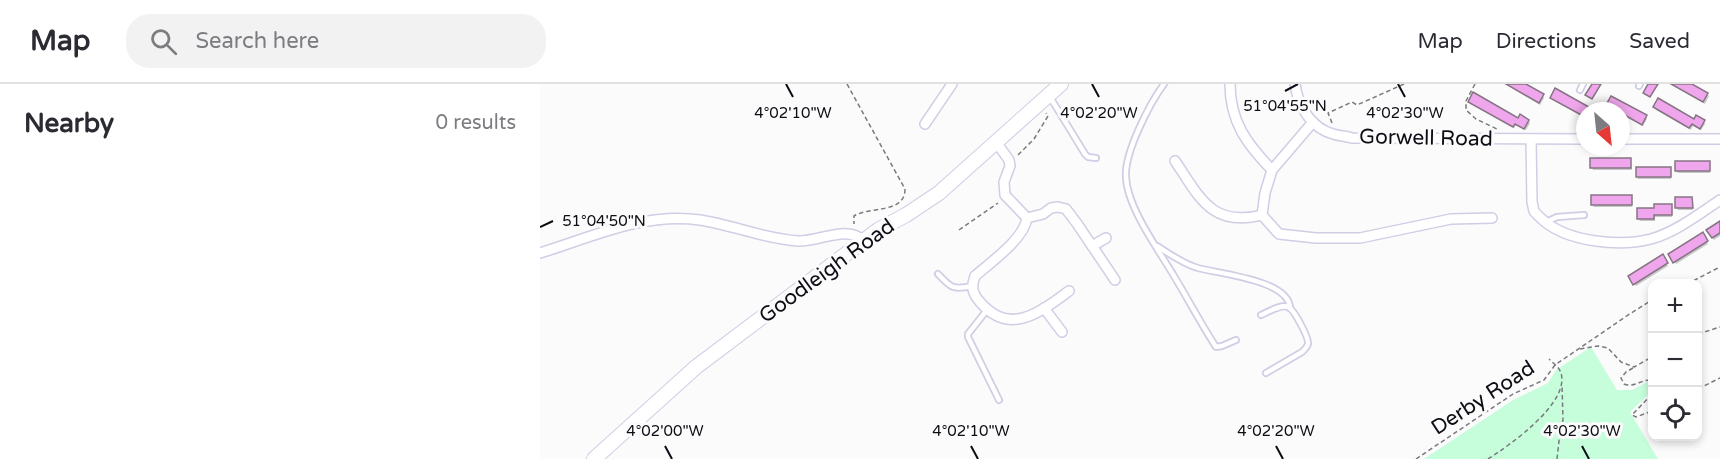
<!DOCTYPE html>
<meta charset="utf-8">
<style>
:root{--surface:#fff;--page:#f2f2f3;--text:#2b2b33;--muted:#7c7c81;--line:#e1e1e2}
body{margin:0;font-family:"Varela Round",sans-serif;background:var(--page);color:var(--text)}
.controls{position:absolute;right:18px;bottom:18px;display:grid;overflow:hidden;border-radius:12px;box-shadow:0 3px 9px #0003}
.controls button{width:54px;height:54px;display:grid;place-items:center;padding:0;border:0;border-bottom:2px solid var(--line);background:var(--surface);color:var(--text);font:30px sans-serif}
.compass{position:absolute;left:1036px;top:18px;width:54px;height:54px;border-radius:50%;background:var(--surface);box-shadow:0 3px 9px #0003;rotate:153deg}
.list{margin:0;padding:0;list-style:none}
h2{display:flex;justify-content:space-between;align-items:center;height:78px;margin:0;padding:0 24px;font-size:26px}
h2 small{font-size:20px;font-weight:400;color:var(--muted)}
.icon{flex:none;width:33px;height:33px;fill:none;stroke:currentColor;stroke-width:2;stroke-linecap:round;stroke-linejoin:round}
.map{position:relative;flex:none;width:1180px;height:375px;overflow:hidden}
header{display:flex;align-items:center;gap:36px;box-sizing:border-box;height:84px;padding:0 30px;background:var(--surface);border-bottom:2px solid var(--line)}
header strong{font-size:28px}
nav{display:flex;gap:33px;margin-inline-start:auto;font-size:21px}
.search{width:420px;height:54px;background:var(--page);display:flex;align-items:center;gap:15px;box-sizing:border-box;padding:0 21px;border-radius:24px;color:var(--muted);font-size:22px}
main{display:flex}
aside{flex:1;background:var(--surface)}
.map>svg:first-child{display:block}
.green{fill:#c6fedc}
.shadow{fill:#0003}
.building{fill:#f0a6ec;stroke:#867484;stroke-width:1.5}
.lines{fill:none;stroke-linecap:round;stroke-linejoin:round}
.lane-casing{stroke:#d2cde5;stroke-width:8}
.street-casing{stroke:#d2cde5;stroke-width:12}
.secondary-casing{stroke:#d2cde5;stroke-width:16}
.path{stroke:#7a797d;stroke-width:1.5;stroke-dasharray:4.5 3;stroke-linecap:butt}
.lane{stroke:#fff;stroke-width:4.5}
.street{stroke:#fff;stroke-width:9}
.secondary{stroke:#fff;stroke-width:14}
.ticks{fill:none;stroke:#0e0c14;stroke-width:2}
.labels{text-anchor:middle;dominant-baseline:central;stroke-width:6;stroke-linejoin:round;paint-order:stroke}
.street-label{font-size:21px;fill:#0e0c14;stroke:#fbfbfb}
.ticks-label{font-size:15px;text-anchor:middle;fill:#0e0c14;stroke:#fbfbfb;stroke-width:6;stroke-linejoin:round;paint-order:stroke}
</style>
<header>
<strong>Map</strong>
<div class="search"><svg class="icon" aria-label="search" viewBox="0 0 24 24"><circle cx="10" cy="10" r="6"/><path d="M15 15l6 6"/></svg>Search here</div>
<nav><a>Map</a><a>Directions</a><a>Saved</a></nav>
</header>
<main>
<aside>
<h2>Nearby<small>0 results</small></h2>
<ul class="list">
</ul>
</aside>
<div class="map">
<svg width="1180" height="375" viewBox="0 0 1180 375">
<rect width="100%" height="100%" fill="#fbfbfb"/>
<!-- green -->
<path class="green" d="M 1051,263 L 1077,306 L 1092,306 L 1107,298 L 1112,299 L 1112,307 L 1090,328 L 1118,375 L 884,375 L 973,316 L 1008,299 L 1016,286 Z"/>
<!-- shadow -->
<g class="shadow">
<path d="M 965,0 L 983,0 L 1003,12 L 1004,14 L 1000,21 Z"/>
<path d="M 1130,0 L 1149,0 L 1167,10 L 1169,12 L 1165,20 Z"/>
<path d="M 1011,14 L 1052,27 L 1045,27 L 1045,34 L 1013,16 Z"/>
<path d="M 930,18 L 979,36 L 988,37 L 990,39 L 986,46 L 976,41 L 974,44 L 931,20 Z"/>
<path d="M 1068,21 L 1106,33 L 1107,35 L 1103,42 L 1081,30 L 1081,27 L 1076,27 Z"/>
<path d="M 1115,23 L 1155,37 L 1164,37 L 1165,40 L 1161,46 L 1153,42 L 1151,46 L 1116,26 Z"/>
<path d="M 1090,75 L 1092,86 L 1053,86 L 1052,84 Z"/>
<path d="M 1169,78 L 1170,89 L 1138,89 L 1136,87 Z"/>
<path d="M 1130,85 L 1131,95 L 1098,95 L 1097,93 Z"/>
<path d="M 1091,112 L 1092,123 L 1054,123 L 1052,121 Z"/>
<path d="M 1152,115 L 1153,126 L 1138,126 L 1136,123 Z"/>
<path d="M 1131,122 L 1132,133 L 1115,133 L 1115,137 L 1100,137 L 1098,134 L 1116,126 Z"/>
<path d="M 1180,139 L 1180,152 L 1174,156 L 1168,146 Z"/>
<path d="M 1162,151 L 1168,160 L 1136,180 L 1130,171 Z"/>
<path d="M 1122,172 L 1128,182 L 1096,202 L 1090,193 Z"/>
</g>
<!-- building -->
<g class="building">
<path d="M 966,0 L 986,0 L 1004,10 L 999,19 Z"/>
<path d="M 1052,0 L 1061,0 L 1052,15 L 1045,11 Z"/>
<path d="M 1108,0 L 1118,0 L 1110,13 L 1103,9 Z"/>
<path d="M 1131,0 L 1152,0 L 1168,9 L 1163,18 Z"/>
<path d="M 1015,4 L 1056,27 L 1045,27 L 1045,33 L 1010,14 Z"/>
<path d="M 933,8 L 978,34 L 980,30 L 989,36 L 984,45 L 975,40 L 973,43 L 928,18 Z"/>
<path d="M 1071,12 L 1107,31 L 1102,41 L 1081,29 L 1081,27 L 1077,27 L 1066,21 Z"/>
<path d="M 1118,14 L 1154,35 L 1156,31 L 1165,36 L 1160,45 L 1152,40 L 1149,44 L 1113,23 Z"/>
<rect x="1050" y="74" width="41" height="10"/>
<rect x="1135" y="77" width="35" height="10"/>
<rect x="1096" y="83" width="35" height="10"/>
<rect x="1051" y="111" width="41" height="10"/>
<path d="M 1135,113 L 1152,113 L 1153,124 L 1135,124 Z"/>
<path d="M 1114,120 L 1132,120 L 1132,131 L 1114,131 L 1114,135 L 1097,135 L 1097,124 L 1114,124 Z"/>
<path d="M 1180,137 L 1180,149 L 1172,154 L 1166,146 Z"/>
<path d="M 1163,148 L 1168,157 L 1133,179 L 1128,170 Z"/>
<path d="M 1123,170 L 1128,179 L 1093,201 L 1088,192 Z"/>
</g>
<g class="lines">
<defs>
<g id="lane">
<path d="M 624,0 C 610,19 584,69 586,93 C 587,123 618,165 634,192 C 648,215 661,240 676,263 L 682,262 L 696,256"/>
<path d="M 1099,2 L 1100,0"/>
<path d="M 1040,6 L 1043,0"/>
<path d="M 510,13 L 545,70 L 548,73 L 556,74"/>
<path d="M 1006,138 L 1017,133 L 1044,131"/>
<path d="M 617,162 C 630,170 643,180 658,184 C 680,190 749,196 750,224"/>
<path d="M 398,190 C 411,204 413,206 432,202"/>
<path d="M 447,226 L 428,250 L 428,253 L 459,316"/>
<path d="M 721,231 C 728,228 741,220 748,223 C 754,225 769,254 768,260 C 767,264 764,266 762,268 L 726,289"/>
</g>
<g id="street">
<path d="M 690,0 C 690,38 707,60 732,86"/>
<path d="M 755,0 C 758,22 771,44 793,50 C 799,52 806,52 812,54 L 1045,55"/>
<path d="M 773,38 L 732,86 L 725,109 L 722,131 L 739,150 L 776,154 L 820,154 L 911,135 L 952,134"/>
<path d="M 385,40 L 412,0"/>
<path d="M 991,55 L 992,118 C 993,121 993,124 994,127 C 996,130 1001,134 1004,137 C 1029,158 1079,163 1111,155 C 1136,148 1159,130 1180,116"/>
<path d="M 1081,55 L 1180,55"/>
<path d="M 456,58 L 469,76 L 470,82 L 464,98 L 465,111 L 487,134 C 484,155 451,178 435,192 C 431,203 432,209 440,218 C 470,253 500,228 529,207"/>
<path d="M 635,77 C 659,112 671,144 722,131"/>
<path d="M 487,134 L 503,130 L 511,124 L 518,123 L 526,125 L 538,141 L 575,196"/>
<path d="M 552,162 L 566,154"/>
<path d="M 0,169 C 52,153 104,128 160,136 C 193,141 225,155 258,157 C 279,158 307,140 324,157"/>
<path d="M 504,224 L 522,248"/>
</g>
<path id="secondary" d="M 54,375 L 156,283 L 338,146 L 366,131 L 399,109 L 521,0"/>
</defs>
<!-- lane casing -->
<use href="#lane" class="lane-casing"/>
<!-- street casing -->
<use href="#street" class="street-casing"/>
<!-- secondary casing -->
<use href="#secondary" class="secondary-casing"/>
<!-- path -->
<g class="path">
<path d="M 307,0 L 365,105 C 365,130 330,122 314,132 L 314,140"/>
<path d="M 935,0 L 926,17 L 926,26 L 936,35 L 957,45"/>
<path d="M 792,39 L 788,29 L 812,18 L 817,21 L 864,0"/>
<path d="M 478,71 L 494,55 L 508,32 L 506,29"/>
<path d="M 419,146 L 458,119"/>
<path d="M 1147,200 L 1180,183"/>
<path d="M 1158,250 L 1180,243"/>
<path d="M 1040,265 L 1058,262 L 1068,264 L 1081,278 L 1094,283 L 1112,273"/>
<path d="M 1093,284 L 1086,288 L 1081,294 L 1084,300 C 1094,304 1102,295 1112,296"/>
<path d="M 1158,305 L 1180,294"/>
<path d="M 1112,310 L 1092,331 L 1096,333 L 1112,327"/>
<path d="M 876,375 L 973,310 L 1004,296 L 1015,281 L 1088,231 L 1112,216"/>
<path d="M 948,375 C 970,361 1030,319 1021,289 C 1019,283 1013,279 1009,275"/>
<path d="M 1017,375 L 1020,348 L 1023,336 L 1022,301"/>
</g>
<!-- lane -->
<use href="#lane" class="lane"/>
<!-- street -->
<use href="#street" class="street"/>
<!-- secondary -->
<use href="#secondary" class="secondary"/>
</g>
<!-- ticks -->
<path class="ticks" d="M 246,0 L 253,13M 552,0 L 559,13M 858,0 L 865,13M 745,7 L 758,0M 0,143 L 13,137M 125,362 L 132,375M 431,362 L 438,375M 736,362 L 743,375M 1042,362 L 1049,375"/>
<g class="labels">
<!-- street labels -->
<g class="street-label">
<text transform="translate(886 54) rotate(1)">Gorwell Road</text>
<text transform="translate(287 187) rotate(-36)">Goodleigh Road</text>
<text transform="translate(943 314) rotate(-33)">Derby Road</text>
</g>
</g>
<g class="ticks-label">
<text x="745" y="27">51°04'55"N</text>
<text x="253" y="34">4°02'10"W</text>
<text x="559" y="34">4°02'20"W</text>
<text x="865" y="34">4°02'30"W</text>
<text x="64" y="142">51°04'50"N</text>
<text x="125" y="352">4°02'00"W</text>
<text x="431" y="352">4°02'10"W</text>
<text x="736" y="352">4°02'20"W</text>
<text x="1042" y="352">4°02'30"W</text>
</g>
</svg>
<div class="controls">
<button>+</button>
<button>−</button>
<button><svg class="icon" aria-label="locate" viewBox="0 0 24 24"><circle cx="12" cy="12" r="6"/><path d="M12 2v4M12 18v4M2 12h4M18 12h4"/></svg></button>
</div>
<svg class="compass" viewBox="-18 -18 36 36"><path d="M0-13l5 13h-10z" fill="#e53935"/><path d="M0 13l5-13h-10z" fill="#7c7c81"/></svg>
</div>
</main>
